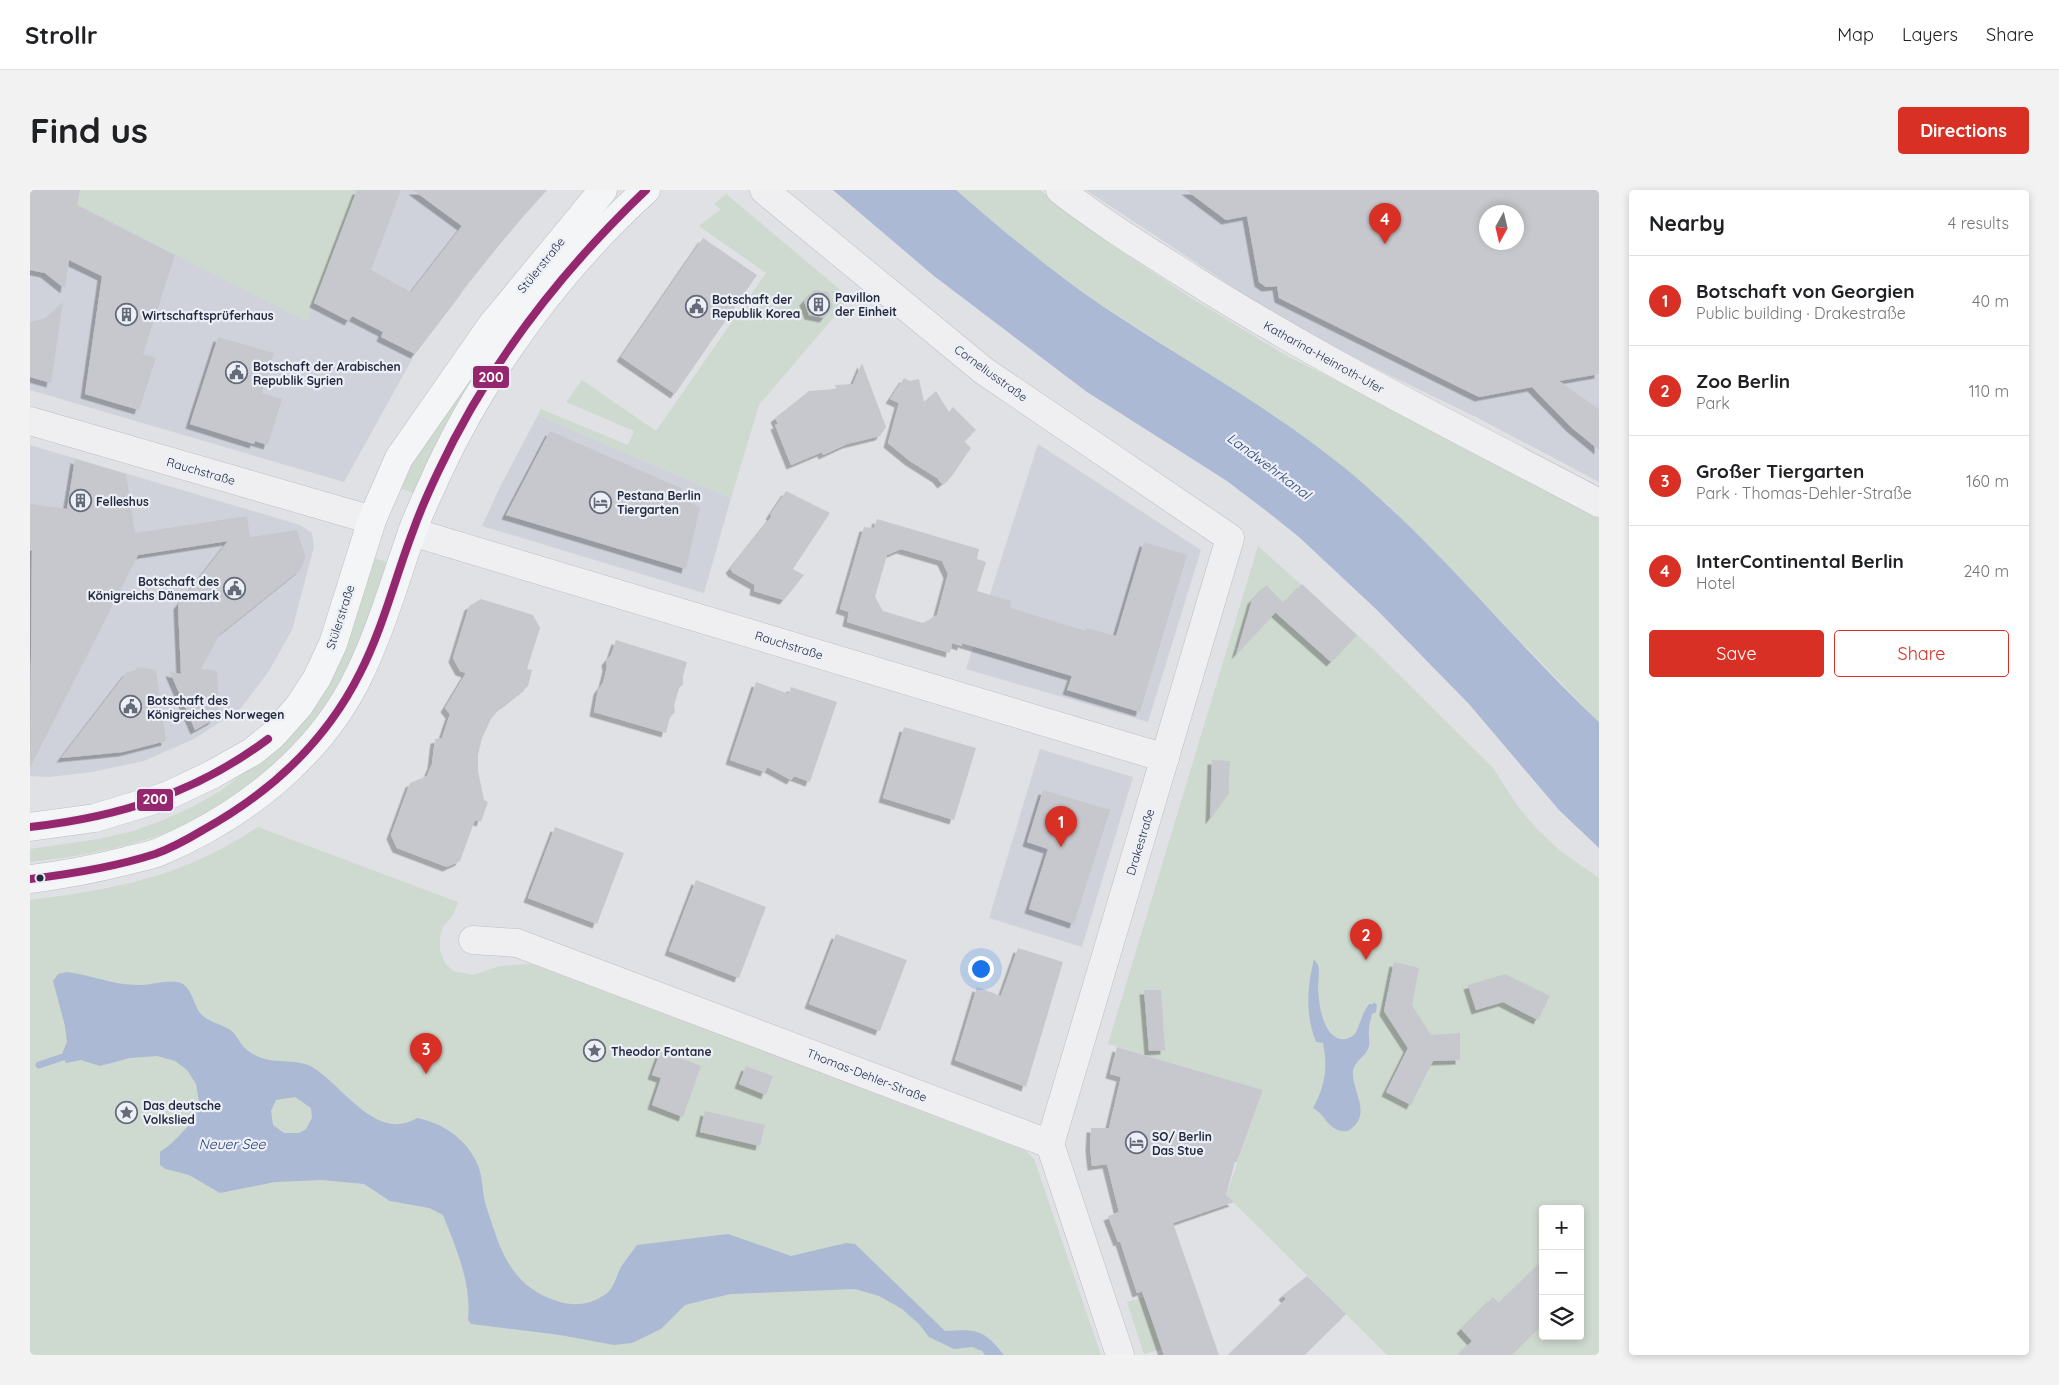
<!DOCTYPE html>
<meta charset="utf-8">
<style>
:root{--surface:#fff;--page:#f2f2f2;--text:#202124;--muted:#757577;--line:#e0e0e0;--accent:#d93025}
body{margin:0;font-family:Quicksand,sans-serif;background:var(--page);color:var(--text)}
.controls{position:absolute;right:15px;bottom:15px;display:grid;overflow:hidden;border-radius:5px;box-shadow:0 2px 8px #0003}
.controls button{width:45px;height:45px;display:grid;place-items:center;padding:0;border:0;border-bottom:1px solid var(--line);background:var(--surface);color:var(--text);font:25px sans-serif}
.compass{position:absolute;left:1449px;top:15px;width:45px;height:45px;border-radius:50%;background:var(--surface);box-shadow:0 2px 8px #0003;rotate:188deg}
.you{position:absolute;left:950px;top:778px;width:18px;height:18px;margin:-12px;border:4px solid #fff;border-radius:50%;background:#1a73e8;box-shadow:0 0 0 8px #1a73e833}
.badge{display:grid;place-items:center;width:32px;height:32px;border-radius:50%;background:var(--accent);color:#fff;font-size:16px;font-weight:700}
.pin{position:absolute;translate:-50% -41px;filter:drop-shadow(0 1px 2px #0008)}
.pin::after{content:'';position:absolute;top:26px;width:18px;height:15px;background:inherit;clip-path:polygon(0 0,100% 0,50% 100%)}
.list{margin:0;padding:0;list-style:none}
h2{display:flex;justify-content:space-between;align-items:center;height:65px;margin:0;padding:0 20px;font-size:21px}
h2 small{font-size:16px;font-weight:400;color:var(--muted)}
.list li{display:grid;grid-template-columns:32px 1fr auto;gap:15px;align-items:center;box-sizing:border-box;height:90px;padding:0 20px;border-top:1px solid var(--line)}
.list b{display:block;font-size:19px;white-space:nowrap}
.list p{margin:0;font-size:16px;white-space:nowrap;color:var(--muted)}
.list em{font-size:16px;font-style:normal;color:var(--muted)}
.actions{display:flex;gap:10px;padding:15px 20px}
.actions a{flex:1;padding:11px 0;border:1px solid var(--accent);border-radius:5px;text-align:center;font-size:18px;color:var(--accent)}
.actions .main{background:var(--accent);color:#fff}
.icon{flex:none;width:28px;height:28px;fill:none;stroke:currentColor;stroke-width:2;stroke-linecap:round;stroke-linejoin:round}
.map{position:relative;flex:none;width:1569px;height:1165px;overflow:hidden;border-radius:5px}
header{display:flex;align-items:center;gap:30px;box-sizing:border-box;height:70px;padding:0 25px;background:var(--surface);border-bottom:1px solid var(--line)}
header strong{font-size:24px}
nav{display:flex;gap:28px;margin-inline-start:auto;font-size:18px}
.intro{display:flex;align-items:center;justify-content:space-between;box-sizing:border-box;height:120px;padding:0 30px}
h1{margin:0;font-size:35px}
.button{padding:12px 22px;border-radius:5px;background:var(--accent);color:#fff;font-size:18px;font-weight:700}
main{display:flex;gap:30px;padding:0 30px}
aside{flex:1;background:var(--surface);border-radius:5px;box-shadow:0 2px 8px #0003}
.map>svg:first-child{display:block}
.built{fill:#cfd2db;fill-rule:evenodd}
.green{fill:#ced9cf;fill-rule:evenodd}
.water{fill:#abb9d4;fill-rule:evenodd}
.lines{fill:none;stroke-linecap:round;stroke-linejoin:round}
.stream{stroke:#abb9d4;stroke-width:7}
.building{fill:#c7c8cd;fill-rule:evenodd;filter:url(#shadow)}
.minor-casing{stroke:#bdbec3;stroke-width:29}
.major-casing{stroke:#bbbec3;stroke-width:29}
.minor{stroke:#efeff2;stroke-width:28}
.major{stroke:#f4f5f6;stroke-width:28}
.bus-1-casing{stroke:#eceff6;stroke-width:11}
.bus-1{stroke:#95276e;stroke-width:8}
.bus-dot{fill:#252b40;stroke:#eceff6;stroke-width:2}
.labels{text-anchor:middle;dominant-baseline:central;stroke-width:4.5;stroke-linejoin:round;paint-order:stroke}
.street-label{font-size:12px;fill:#252b40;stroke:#eceff6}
.poi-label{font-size:12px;font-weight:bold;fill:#252b40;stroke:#eceff6;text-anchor:start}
.water-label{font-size:14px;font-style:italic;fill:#2c4477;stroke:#eceff6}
.line-badge{stroke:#eceff6;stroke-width:2}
.badge-label{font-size:14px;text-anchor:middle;font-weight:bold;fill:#fff}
</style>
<header>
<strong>Strollr</strong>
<nav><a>Map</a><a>Layers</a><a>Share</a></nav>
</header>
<div class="intro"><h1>Find us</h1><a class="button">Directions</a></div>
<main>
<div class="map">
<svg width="1569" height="1165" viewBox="0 0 1569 1165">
<defs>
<filter id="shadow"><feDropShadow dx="-4.5" dy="4.5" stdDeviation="0" flood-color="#0004"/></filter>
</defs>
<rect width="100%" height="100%" fill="#e0e1e5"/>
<!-- built -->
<g class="built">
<path d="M 0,0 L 517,0 L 466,58 L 385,164 L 314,292 L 0,200 Z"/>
<path d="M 1056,0 L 1569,0 L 1569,292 L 1446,227 L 1328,170 L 1250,128 ZM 1456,22 L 1486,22 L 1486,52 L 1456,52 Z"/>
<path d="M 508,225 L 701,308 L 674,403 L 452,336 L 470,297 Z"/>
<path d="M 1008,254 L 1171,360 L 1118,532 L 936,479 Z"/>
<path d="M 0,255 L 270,335 L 282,343 L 284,357 L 262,440 L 239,481 L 211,518 L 164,549 L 114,571 L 62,582 L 19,587 L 0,586 Z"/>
<path d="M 1010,559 L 1103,587 L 1052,757 L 959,728 Z"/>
</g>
<!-- green -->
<g class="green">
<path d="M 50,0 L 327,0 L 277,132 L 67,25 L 46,22 Z"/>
<path d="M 926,0 L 1010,0 L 1079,53 L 1158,106 L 1257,166 L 1482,278 L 1569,326 L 1569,532 L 1357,314 L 1274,247 L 1246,227 L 1070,114 L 1008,70 Z"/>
<path d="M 696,4 L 820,108 L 729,215 L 701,308 L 508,225 L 511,219 L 598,255 L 604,241 L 536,212 L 552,190 L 626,241 L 736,83 L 669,36 L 691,19 L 684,14 Z"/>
<path d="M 457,157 L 464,163 L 386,304 L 370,298 L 388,256 Z"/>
<path d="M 1228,356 L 1342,458 L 1463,578 L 1489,618 L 1506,638 L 1529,660 L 1569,688 L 1569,1165 L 1357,1165 L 1196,1005 L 1233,900 L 1078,854 ZM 1513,1019 L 1550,1019 L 1550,1146 L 1513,1146 Z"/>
<path d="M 341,367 L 357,372 C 343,414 330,456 308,494 C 269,561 206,617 133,644 C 90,659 45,667 0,672 L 0,659 L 69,649 L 103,641 L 131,631 L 162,617 L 190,601 L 231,570 Z"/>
<path d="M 228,637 L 428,712 L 423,725 L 413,737 L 410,747 L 410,760 L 415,773 L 423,781 L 443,785 L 470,776 L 501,774 L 996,961 L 1004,969 L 1071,1165 L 0,1165 L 0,710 C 88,699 153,687 228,637 Z"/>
<path d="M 1114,1107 L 1132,1159 L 1114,1164 L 1097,1112 Z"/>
</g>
<!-- water -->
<g class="water">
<path d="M 803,0 L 926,0 C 973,41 1020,80 1071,115 C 1153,170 1240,217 1316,279 C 1408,355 1482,450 1569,532 L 1569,658 L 1529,620 L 1439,514 L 1347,420 L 1269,347 L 1239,323 L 1197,291 L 1057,202 L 904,86 Z"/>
<path d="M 1284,769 C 1285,771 1287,773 1288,775 C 1290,782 1288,792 1288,798 C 1289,814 1292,844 1310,849 C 1315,850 1320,848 1324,845 C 1329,840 1331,824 1339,814 L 1343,814 L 1344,812 L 1347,815 L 1346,822 L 1342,824 C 1341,829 1339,835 1339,840 C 1338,847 1341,852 1338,859 C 1334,868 1325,870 1323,881 C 1321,899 1341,921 1323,937 C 1320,940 1317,942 1313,941 C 1298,940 1295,924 1283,918 C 1295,897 1298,877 1293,853 L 1286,852 C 1275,824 1277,797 1284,769 Z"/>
<path d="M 37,782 C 62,785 85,796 111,795 C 124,795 141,788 153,794 C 162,800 164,815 170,823 C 178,833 194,834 203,842 C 208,848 211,855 217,860 C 239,878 262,866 282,877 C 313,895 346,953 387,928 C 412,933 434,947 446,971 C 452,982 452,996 454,1008 C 456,1018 460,1027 463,1037 C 474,1072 489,1099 527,1111 C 545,1117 561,1115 577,1103 C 584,1098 587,1084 591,1077 C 596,1069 602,1062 607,1055 L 698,1044 L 761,1066 L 816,1053 L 825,1054 L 915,1141 C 947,1139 953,1139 974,1165 L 955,1165 L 952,1161 L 942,1157 L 924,1159 L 899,1147 L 889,1134 L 872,1119 L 849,1106 L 825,1099 L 701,1104 L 679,1109 L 655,1115 L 631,1139 L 602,1153 L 584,1155 L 530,1145 L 441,1134 L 438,1130 C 442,1094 426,1058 413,1025 L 399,1018 L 360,1011 L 334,994 L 292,990 L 245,992 L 190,1003 L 159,985 L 136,979 L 130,975 L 130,962 L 142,953 L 164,930 L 169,912 L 166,894 L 157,880 L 145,871 L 127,866 L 100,868 L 70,876 L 51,870 L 36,873 L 32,864 L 37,852 L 35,836 L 23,791 L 28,784 ZM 265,907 L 281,918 L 282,928 L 276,939 L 269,943 L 254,943 L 243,935 L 241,921 L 246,910 Z"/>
</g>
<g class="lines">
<!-- stream -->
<path class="stream" d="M 9,875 L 33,867"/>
</g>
<!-- building -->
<g class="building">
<path d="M 0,0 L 50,0 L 47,15 L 145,65 L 113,164 L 126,168 L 109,220 L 55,204 L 72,86 L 39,70 L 35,99 L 15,83 L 0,80 Z"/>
<path d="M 327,0 L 371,0 L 341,80 L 381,102 L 432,36 L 383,0 L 517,0 L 498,20 L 430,103 L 431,104 L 385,164 L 351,147 L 353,142 L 322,126 L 319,131 L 284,113 Z"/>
<path d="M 1156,0 L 1569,0 L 1569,184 L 1529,191 L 1569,219 L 1569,260 L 1541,237 L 1502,197 L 1449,207 L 1249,108 L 1247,96 L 1236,97 L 1229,92 L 1217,26 L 1196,30 ZM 1456,22 L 1486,22 L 1486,52 L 1456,52 Z"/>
<path d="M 673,48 L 727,85 L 645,204 L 591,167 Z"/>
<path d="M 784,100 L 798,102 L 803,117 L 794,128 L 779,125 L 774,111 Z"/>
<path d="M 33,112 L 21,193 L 0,187 L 0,132 L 16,128 Z"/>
<path d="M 188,147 L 244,163 L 232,203 L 252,209 L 238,255 L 225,251 L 224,254 L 160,234 Z"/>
<path d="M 832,173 L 856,237 L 850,246 L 817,254 L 793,265 L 792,262 L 761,275 L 745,235 L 748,234 L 745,228 L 779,201 L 806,199 L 805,195 L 823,194 Z"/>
<path d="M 874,188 L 880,191 L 889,189 L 894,212 L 906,201 L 919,222 L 923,217 L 946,240 L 934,251 L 941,258 L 922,286 L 912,294 L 907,288 L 880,271 L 858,253 L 869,213 L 860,209 Z"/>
<path d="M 520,241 L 653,299 L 650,308 L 670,317 L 656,379 L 476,325 Z"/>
<path d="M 45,269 L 96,284 L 105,343 L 217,326 L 220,347 L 267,340 L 275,365 L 274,372 L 270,380 L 190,444 L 171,479 L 187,481 L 189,518 L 183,530 L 165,540 L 140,482 L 151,484 L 148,415 L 198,351 L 108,365 L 0,578 L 2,360 L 0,361 L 0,314 L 37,319 Z"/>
<path d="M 756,301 L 800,323 L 763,379 L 774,385 L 754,410 L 724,401 L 725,395 L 702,382 L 702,381 L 700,379 L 742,326 L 740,325 Z"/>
<path d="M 847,329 L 949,359 L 947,369 L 956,372 L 947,401 L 981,411 L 980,418 L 1056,441 L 1056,438 L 1086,446 L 1114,352 L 1157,365 L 1110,522 L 1037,500 L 1042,486 L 932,453 L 932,456 L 922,453 L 920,463 L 817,432 L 819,422 L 810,419 L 834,337 L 844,338 ZM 871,359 L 912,371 L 918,384 L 907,425 L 893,433 L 853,421 L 845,407 L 857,365 Z"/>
<path d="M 1272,394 L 1327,445 L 1301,472 L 1245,422 Z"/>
<path d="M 1236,395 L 1254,413 L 1206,465 L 1222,410 Z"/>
<path d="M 451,409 L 503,425 L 510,438 L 497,479 L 502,480 L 498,496 L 470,518 L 461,529 L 452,548 L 448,565 L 448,581 L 454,610 L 458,612 L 451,632 L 445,630 L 430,671 L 417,677 L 367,658 L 361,645 L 380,593 L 397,586 L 402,574 L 405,549 L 412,548 L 420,524 L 415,518 L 436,483 L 430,481 L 423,468 L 439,416 Z"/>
<path d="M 586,450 L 657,472 L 653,486 L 653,495 L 649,498 L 644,516 L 645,522 L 640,527 L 636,543 L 564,522 L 568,500 L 573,493 L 577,477 L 576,471 L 581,465 Z"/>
<path d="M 107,477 L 126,480 L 136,551 L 93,562 L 31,568 L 97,482 L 104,482 Z"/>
<path d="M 726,492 L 759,504 L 761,497 L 807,512 L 780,592 L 764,586 L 761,590 L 737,577 L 735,582 L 700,570 Z"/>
<path d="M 874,537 L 946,558 L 924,630 L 853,608 Z"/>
<path d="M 1182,570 L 1200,571 L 1199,592 L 1199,603 L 1180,630 Z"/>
<path d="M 1013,600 L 1080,620 L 1044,734 L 999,719 L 1018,659 L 997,652 Z"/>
<path d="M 525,637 L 594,663 L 567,734 L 498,708 Z"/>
<path d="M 666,690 L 736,717 L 709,788 L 639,761 Z"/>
<path d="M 806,744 L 877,770 L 850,841 L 779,814 Z"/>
<path d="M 988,758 L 1033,772 L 996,897 L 925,870 L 947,797 L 971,806 Z"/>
<path d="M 1364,772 L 1389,778 L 1382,815 L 1401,845 L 1430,843 L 1430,870 L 1403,871 L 1381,915 L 1356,902 L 1378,858 L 1354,821 Z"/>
<path d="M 1475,784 L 1520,806 L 1508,830 L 1473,812 L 1446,820 L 1438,795 Z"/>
<path d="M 1114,800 L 1131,800 L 1135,860 L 1119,861 Z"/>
<path d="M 1087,857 L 1233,900 L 1207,972 L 1205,972 L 1196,1005 L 1204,1012 L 1143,1033 L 1189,1165 L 1134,1165 L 1112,1101 L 1107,1103 L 1090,1051 L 1088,1052 L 1078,1026 L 1089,1022 L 1077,974 L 1062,976 L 1060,957 L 1061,938 L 1079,938 L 1091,887 L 1080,884 Z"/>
<path d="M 631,860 L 671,876 L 653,927 L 622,915 L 631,888 L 622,885 Z"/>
<path d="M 716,876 L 743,886 L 736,905 L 709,894 Z"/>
<path d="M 675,921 L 735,935 L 730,956 L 670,942 Z"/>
<path d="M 1513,1070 L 1513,1133 L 1481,1165 L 1428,1165 L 1442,1151 L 1431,1139 L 1463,1107 L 1469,1113 Z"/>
<path d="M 1277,1086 L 1316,1124 L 1274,1165 L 1198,1165 L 1256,1109 L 1253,1105 Z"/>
</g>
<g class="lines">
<defs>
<g id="minor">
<path d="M 734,0 L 954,181 L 1200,348 L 1020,954"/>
<path d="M 1030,0 C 1071,32 1115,59 1159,87 C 1291,171 1431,240 1569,313"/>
<path d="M 0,231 L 342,330"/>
<path d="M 382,342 L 1135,568"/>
<path d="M 443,750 L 487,753 L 1020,954"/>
<path d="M 1020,954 L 1090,1165"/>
</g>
<g id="major">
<path d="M 0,637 L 65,628 L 137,606 L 183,584 L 222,562 L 243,545 L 269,516 L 287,488 L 303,454 L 342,330 L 369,268 L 461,136 L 573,0"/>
<path d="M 0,689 C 33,685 64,679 96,671 C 107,668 119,666 129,662 C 212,627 291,566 330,483 C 351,439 365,391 381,345 C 388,324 399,303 408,282 C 457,177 530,78 616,0"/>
</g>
</defs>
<!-- minor casing -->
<use href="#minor" class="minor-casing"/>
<!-- major casing -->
<use href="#major" class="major-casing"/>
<!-- minor -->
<use href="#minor" class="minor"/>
<!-- major -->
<use href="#major" class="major"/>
<defs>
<g id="bus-1">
<path d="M 0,637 C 89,627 166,603 238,549"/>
<path d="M 0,689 C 41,684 85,677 125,664 C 142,658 158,649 173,640 C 240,603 296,551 330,483 C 353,438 365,388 383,341 C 390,321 399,301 408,282 C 458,175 530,82 616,0"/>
</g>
</defs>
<!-- bus-1 casing -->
<use href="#bus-1" class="bus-1-casing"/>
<!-- bus-1 -->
<use href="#bus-1" class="bus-1"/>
</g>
<!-- icons -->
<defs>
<symbol id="building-ring" viewBox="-11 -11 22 22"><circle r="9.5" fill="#eceff6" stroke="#666b7a" stroke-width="1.5"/><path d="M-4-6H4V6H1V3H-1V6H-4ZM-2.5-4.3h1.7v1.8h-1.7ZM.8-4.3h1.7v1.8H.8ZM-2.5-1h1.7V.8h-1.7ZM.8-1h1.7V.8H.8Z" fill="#666b7a"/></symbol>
<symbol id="civic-ring" viewBox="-11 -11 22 22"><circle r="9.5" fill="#eceff6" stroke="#666b7a" stroke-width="1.5"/><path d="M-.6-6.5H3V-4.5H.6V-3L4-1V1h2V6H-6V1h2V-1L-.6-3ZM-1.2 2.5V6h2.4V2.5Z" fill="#666b7a"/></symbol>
<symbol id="hotel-ring" viewBox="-11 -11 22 22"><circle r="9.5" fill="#eceff6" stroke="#666b7a" stroke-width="1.5"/><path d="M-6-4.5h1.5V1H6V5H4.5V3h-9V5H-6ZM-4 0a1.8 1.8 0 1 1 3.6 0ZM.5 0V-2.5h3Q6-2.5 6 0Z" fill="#666b7a"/></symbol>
<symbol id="sight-ring" viewBox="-11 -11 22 22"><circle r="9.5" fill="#eceff6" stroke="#666b7a" stroke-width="1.5"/><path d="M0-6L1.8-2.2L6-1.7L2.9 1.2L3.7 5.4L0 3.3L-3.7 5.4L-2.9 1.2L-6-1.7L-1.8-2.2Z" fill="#666b7a"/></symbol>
</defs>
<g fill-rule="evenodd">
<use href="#building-ring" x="776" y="102" width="25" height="25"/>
<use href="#civic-ring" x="654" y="104" width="25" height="25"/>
<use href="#building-ring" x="84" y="112" width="25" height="25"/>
<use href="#civic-ring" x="194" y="170" width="25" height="25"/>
<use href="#building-ring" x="38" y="298" width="25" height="25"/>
<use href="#hotel-ring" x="558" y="300" width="25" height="25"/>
<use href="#civic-ring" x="192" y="386" width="25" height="25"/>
<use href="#civic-ring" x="88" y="504" width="25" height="25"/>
<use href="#sight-ring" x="552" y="848" width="25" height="25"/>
<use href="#sight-ring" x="84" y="910" width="25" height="25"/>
<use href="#hotel-ring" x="1094" y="940" width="25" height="25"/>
</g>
<!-- markers -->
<circle class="bus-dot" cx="10" cy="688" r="4.5"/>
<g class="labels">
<!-- street labels -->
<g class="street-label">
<text transform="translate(511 75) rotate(-51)">Stülerstraße</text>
<text transform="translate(1294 167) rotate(29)">Katharina-Heinroth-Ufer</text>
<text transform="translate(961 183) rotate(36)">Corneliusstraße</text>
<text transform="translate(171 281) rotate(16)">Rauchstraße</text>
<text transform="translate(310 427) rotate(-72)">Stülerstraße</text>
<text transform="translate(759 455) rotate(17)">Rauchstraße</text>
<text transform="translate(1110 652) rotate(-73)">Drakestraße</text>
<text transform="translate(837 885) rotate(21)">Thomas-Dehler-Straße</text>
</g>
<!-- poi labels -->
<g class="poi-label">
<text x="805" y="107">Pavillon<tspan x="805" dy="14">der Einheit</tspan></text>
<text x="682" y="109">Botschaft der<tspan x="682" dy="14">Republik Korea</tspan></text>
<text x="112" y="125">Wirtschaftsprüferhaus</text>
<text x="223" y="176">Botschaft der Arabischen<tspan x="223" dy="14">Republik Syrien</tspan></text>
<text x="587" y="305">Pestana Berlin<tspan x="587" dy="14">Tiergarten</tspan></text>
<text x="66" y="311">Felleshus</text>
<text x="189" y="391" text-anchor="end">Botschaft des<tspan x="189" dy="14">Königreichs Dänemark</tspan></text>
<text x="117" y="510">Botschaft des<tspan x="117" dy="14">Königreiches Norwegen</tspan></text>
<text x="581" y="861">Theodor Fontane</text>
<text x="113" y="915">Das deutsche<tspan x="113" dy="14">Volkslied</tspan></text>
<text x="1122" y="946">SO/ Berlin<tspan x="1122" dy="14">Das Stue</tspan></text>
</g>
<!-- water labels -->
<g class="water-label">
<text transform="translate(1239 276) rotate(37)">Landwehrkanal</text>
<text x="202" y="954">Neuer See</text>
</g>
</g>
<g class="line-badge">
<rect x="442" y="175" width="38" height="24" rx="5" fill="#95276e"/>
<rect x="106" y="598" width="38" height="24" rx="5" fill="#95276e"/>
</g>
<g class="badge-label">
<text x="461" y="192">200</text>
<text x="125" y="614">200</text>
</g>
</svg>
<div class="controls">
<button>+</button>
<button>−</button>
<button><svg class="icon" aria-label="layers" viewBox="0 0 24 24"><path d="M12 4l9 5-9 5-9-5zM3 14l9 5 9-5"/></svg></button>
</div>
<svg class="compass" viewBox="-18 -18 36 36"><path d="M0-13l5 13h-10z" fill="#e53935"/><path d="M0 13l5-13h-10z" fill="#757577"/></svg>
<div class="you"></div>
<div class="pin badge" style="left:1031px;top:657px">1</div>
<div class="pin badge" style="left:1336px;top:770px">2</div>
<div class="pin badge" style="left:396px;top:884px">3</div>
<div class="pin badge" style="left:1355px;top:54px">4</div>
</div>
<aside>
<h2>Nearby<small>4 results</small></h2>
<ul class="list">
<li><span class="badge">1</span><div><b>Botschaft von Georgien</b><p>Public building · Drakestraße</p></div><em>40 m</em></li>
<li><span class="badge">2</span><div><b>Zoo Berlin</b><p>Park</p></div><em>110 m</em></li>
<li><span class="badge">3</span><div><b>Großer Tiergarten</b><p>Park · Thomas-Dehler-Straße</p></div><em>160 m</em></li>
<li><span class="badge">4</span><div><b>InterContinental Berlin</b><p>Hotel</p></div><em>240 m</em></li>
</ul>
<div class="actions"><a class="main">Save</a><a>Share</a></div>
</aside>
</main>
